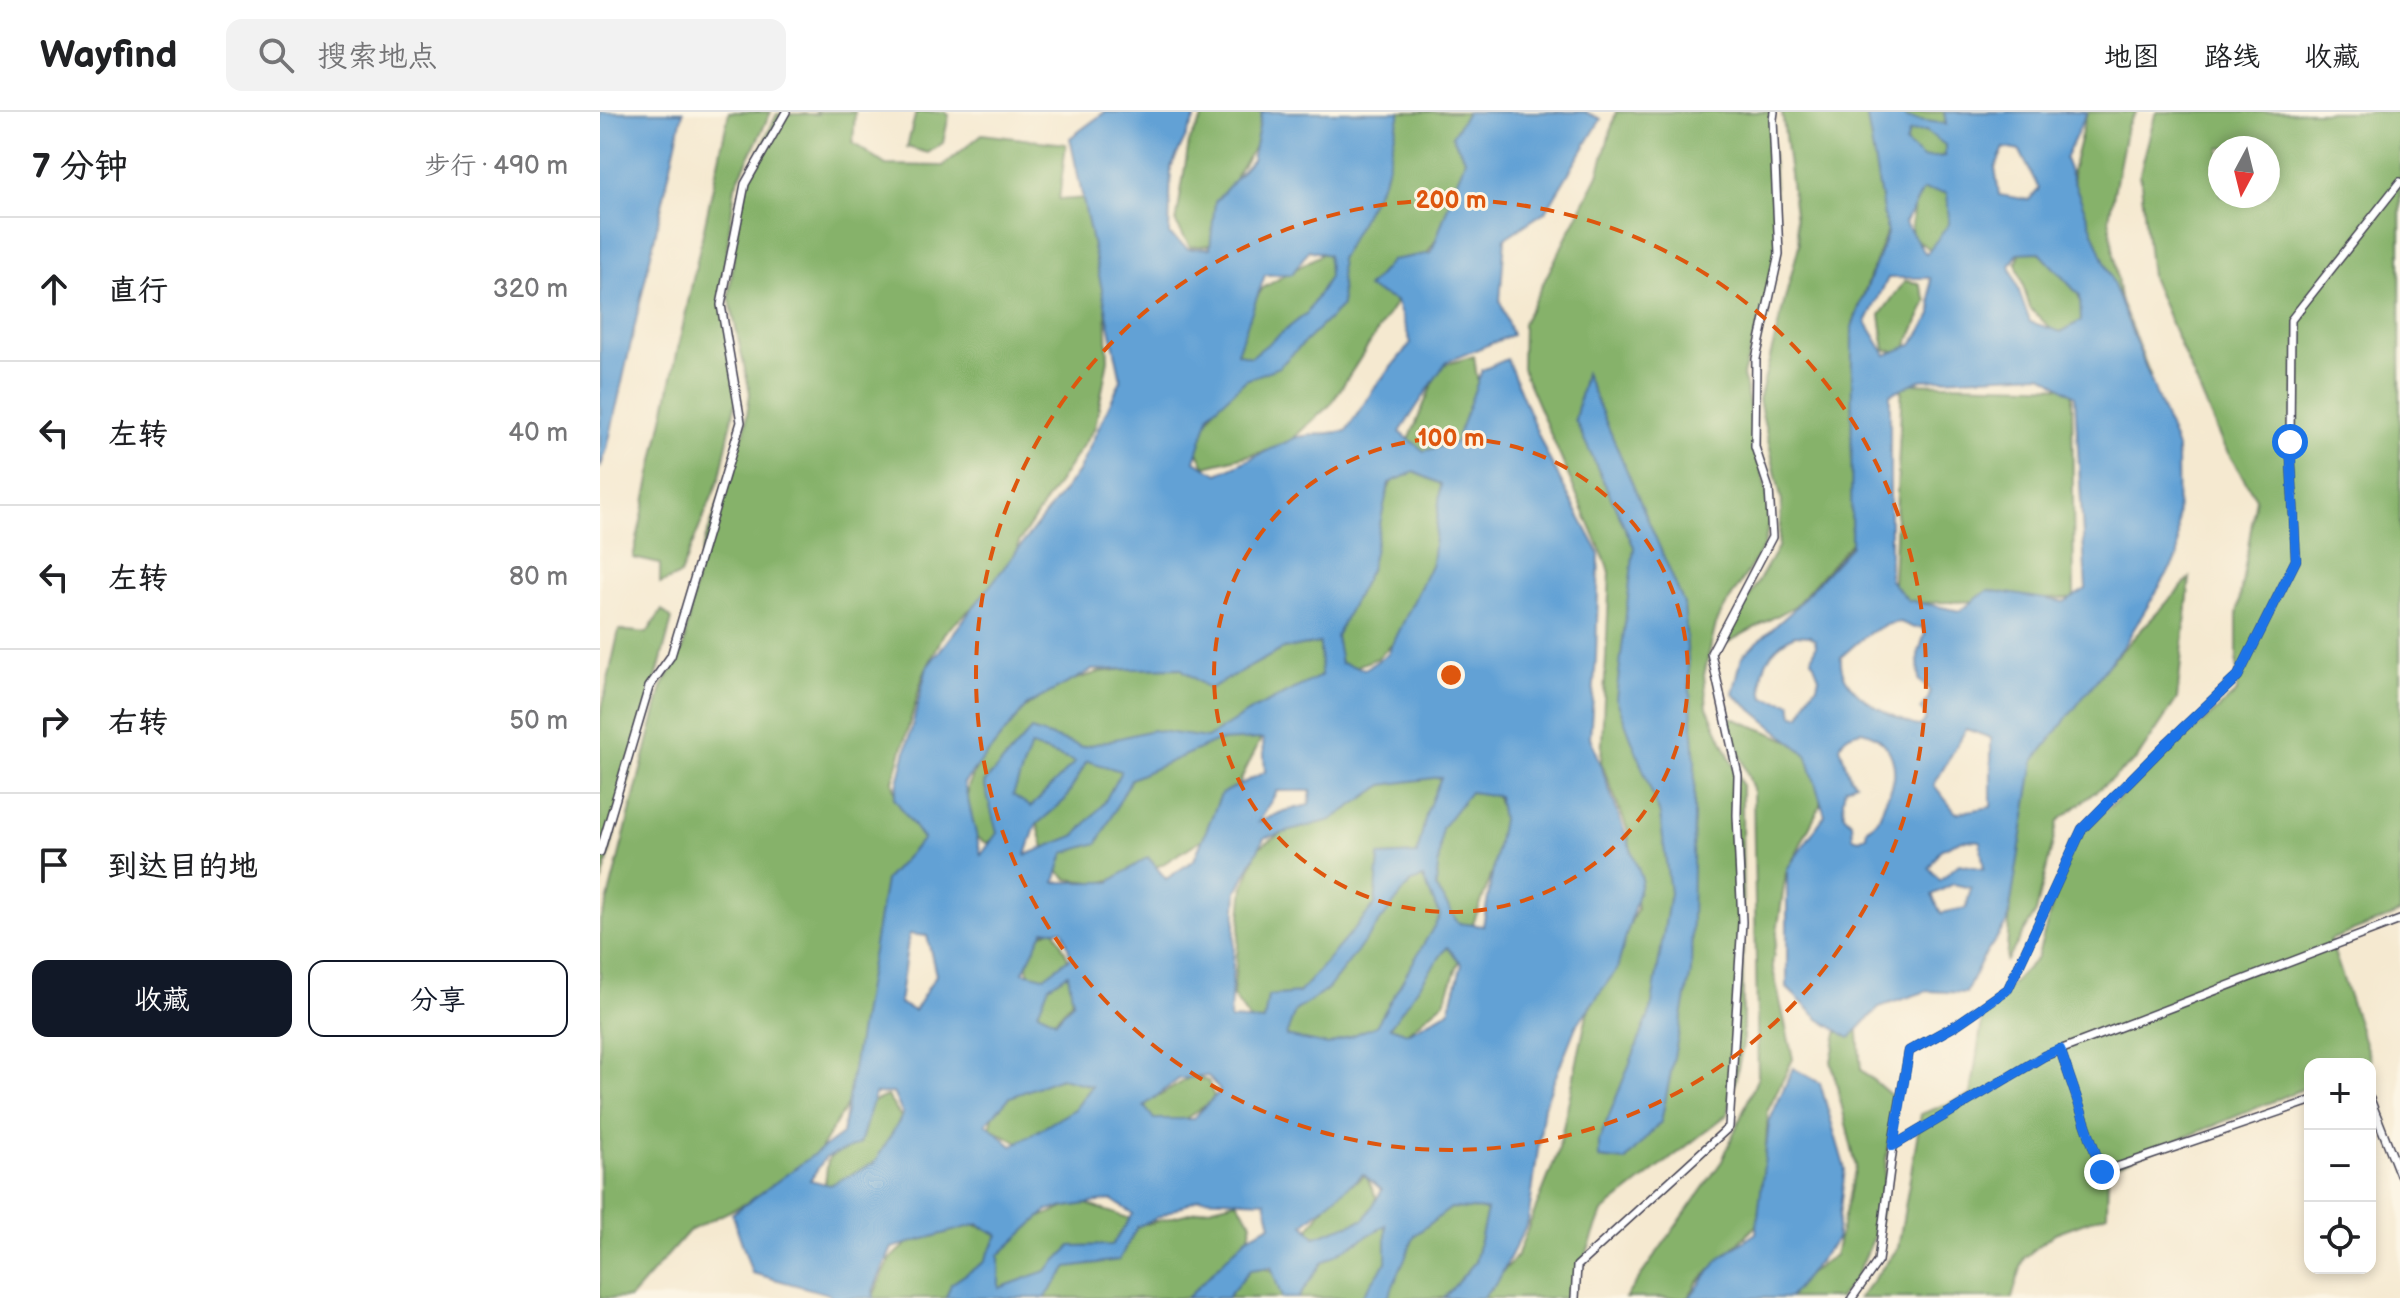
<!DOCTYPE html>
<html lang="zh">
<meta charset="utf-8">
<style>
:root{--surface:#fff;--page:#f2f2f2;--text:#202124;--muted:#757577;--line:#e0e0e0;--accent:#111827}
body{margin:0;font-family:"Balsamiq Sans","LXGW WenKai TC",sans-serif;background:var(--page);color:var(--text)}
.controls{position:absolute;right:24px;bottom:24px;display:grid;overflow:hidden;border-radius:16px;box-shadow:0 4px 12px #0003}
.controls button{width:72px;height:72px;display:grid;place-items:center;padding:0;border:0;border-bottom:2px solid var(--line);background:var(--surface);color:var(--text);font:40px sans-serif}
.compass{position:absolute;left:1608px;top:24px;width:72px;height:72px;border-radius:50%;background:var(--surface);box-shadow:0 4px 12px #0003;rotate:187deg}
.stop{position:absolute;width:24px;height:24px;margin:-18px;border:6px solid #1a73e8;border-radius:50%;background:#fff}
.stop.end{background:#1a73e8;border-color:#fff;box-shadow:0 2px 8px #0008}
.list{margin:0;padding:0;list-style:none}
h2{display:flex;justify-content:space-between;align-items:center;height:104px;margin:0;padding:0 32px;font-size:34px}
h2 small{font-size:26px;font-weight:400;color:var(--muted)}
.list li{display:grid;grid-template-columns:52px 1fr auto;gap:24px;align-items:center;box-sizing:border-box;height:144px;padding:0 32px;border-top:2px solid var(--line)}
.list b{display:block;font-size:30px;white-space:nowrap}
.list em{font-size:26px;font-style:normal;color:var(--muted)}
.actions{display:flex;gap:16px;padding:24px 32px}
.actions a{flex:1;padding:18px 0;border:2px solid var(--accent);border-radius:16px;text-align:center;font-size:28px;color:var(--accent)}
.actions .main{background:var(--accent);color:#fff}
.icon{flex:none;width:44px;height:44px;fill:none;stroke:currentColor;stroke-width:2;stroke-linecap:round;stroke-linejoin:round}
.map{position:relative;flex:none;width:1800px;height:1186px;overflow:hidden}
header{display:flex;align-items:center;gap:48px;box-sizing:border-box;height:112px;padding:0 40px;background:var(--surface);border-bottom:2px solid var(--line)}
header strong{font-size:38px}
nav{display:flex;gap:44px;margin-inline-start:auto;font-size:28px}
.search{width:560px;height:72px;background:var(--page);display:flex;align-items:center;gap:20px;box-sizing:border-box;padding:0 28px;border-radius:16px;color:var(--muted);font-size:30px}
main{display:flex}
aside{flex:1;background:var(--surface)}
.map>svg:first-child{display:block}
.forest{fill:#86b26b;stroke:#546a53;stroke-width:2;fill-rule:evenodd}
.water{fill:#62a1d5;stroke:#426288;stroke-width:2;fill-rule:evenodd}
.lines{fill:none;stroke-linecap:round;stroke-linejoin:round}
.service-casing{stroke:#424051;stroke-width:10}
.service{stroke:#fff;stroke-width:7}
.route{stroke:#1a73e8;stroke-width:10}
.ring{fill:none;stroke:#de560e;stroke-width:4;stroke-dasharray:14 10}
.centre{fill:#de560e;stroke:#fcf5e5;stroke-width:4}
.ring-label{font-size:24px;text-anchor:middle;font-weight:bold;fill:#de560e;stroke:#fcf5e5;stroke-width:6;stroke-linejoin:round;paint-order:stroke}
</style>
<header>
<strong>Wayfind</strong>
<div class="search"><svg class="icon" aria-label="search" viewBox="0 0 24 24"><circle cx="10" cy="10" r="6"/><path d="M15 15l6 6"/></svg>搜索地点</div>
<nav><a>地图</a><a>路线</a><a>收藏</a></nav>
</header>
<main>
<aside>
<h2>7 分钟<small>步行 · 490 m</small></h2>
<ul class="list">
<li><svg class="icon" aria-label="ahead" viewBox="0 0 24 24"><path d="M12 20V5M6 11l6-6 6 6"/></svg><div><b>直行</b></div><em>320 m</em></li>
<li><svg class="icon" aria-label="left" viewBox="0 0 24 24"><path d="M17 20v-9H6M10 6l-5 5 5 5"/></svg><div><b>左转</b></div><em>40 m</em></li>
<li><svg class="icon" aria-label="left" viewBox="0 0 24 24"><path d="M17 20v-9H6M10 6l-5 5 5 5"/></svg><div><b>左转</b></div><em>80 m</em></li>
<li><svg class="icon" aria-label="right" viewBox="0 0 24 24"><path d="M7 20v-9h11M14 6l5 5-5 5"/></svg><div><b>右转</b></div><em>50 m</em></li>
<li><svg class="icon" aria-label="arrive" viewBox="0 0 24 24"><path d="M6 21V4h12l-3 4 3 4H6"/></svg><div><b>到达目的地</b></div></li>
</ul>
<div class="actions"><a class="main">收藏</a><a>分享</a></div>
</aside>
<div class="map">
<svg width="1800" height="1186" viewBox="0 0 1800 1186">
<rect width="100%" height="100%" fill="#fcf5e5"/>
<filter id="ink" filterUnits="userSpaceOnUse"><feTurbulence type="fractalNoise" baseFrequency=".0125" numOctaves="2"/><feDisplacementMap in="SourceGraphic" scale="16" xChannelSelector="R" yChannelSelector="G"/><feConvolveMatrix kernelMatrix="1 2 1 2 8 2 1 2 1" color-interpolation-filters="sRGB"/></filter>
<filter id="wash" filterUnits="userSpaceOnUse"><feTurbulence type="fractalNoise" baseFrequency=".006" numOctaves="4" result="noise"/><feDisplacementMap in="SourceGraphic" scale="32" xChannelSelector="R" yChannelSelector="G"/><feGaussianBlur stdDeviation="1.8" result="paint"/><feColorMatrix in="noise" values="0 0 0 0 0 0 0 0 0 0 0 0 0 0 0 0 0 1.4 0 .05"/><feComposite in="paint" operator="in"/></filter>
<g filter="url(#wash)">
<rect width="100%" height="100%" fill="#f5e9d0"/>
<!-- forest -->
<g class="forest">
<path d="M 129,0 L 171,0 L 135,74 L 121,186 L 139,274 L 120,365 L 80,463 L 60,472 L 60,452 L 33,446 Z"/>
<path d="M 215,0 L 255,0 L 253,31 L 286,53 L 343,54 L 382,22 L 466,32 L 459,88 L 502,85 L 508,248 L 495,315 L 419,430 L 413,458 L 344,521 L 323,564 L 293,669 L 296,686 L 326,707 L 324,729 L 290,771 L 300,905 L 205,1062 L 89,1119 L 30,1186 L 0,1186 L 0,808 L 6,795 L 62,575 L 83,537 L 102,437 L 145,317 L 150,281 L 129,184 L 142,75 L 177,2 L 219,2 Z"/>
<path d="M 316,0 L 344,0 L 349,3 L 343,31 L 328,41 L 307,35 Z"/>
<path d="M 606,0 L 666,0 L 666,17 L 637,62 L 611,133 L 590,135 L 576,111 L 589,30 Z"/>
<path d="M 798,0 L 870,0 L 866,58 L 842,118 L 731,292 L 683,335 L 605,354 L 594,332 L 630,269 L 628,228 L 663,176 L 744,129 Z"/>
<path d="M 1016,0 L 1170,0 L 1179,142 L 1143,263 L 1171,403 L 1164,434 L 1117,508 L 1104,563 L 1107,595 L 1142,673 L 1143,932 L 1128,1002 L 1002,1100 L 970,1186 L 880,1186 L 917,1144 L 958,1040 L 987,902 L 1037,797 L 1028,719 L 1001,650 L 1010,460 L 922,256 L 923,211 L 998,63 Z"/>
<path d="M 1182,0 L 1268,0 L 1289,113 L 1253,211 L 1266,375 L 1258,423 L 1195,494 L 1121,534 L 1178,435 L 1182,390 L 1159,288 L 1199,133 Z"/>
<path d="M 1297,0 L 1345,0 L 1347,43 L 1313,50 Z"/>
<path d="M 1487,0 L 1536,0 L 1527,14 L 1509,106 L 1520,187 L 1551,265 L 1492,169 L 1472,59 Z"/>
<path d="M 1558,0 L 1800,0 L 1800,801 L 1730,828 L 1771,949 L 1765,952 L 1710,952 L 1710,974 L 1508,1057 L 1507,1102 L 1455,1121 L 1424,1146 L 1412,1186 L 1259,1186 L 1298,1136 L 1321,1002 L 1371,983 L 1383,902 L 1437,846 L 1470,730 L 1637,580 L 1637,503 L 1656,386 L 1623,333 L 1551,165 L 1540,61 L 1555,3 ZM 1620,36 L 1668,36 L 1668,84 L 1620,84 Z"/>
<path d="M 1327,72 L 1362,88 L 1341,145 L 1311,124 L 1314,82 Z"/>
<path d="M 1426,127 L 1472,161 L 1485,206 L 1474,221 L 1453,219 L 1430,196 L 1416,151 Z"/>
<path d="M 1305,169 L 1319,171 L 1327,189 L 1304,240 L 1285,238 L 1280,203 Z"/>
<path d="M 874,244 L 881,296 L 832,473 L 807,518 L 778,546 L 704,574 L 675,599 L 615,719 L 561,753 L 500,771 L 467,767 L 448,750 L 435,703 L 387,731 L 369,721 L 368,675 L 391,623 L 453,574 L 500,560 L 672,541 L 733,509 L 840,254 Z"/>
<path d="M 1302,271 L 1472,275 L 1474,486 L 1292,492 Z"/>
<path d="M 1590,466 L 1577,587 L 1537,647 L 1458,709 L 1436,800 L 1406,850 L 1419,684 L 1441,624 Z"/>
<path d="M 62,498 L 72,507 L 0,777 L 0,605 L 19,518 L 47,521 Z"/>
<path d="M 1125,603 L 1206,635 L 1221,666 L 1220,694 L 1186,761 L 1172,853 L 1193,947 L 1168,998 L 1162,1108 L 1097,1171 L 1088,1186 L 1025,1186 L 1122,1049 L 1158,965 L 1153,677 Z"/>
<path d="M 828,660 L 894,677 L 908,718 L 844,890 L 799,927 L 756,939 L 690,936 L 657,918 L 633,884 L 644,774 L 658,736 L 745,681 Z"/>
<path d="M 454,816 L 475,861 L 471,890 L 455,908 L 432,902 L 427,850 L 439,823 Z"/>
<path d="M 1257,909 L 1261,958 L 1293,985 L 1279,1114 L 1256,1165 L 1239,1186 L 1175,1186 L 1235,1143 L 1256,1054 L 1231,949 L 1237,921 Z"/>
<path d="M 448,961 L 536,983 L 561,983 L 592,964 L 608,969 L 615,987 L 579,1011 L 482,996 L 421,1032 L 390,1016 L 399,980 Z"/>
<path d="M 287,984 L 301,1005 L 279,1051 L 224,1078 L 228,1048 L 254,1023 L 265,993 Z"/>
<path d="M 766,1063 L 789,1114 L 860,1085 L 890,1095 L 889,1143 L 849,1186 L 272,1186 L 291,1146 L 326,1116 L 357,1109 L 401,1120 L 480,1090 L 546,1112 L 637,1089 L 652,1111 L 642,1153 L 688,1161 L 705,1154 L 710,1115 L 733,1084 Z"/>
</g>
<!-- water -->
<g class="water">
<path d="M 0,0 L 83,0 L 7,337 L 0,357 Z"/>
<path d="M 505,0 L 598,0 L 571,55 L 569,122 L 588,137 L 610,136 L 615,90 L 652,48 L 662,0 L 800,0 L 785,65 L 740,147 L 742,194 L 679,255 L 646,268 L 610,301 L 595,349 L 618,362 L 697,325 L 746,319 L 778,271 L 811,231 L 796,189 L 767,176 L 792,148 L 831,141 L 865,47 L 852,24 L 867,0 L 985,0 L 1001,7 L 946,99 L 905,126 L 900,189 L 912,223 L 846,250 L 800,320 L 824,339 L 855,331 L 882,258 L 907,247 L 946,341 L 999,441 L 996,546 L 990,625 L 1042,767 L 1017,857 L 976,914 L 944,994 L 928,1110 L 897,1171 L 882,1186 L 844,1186 L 875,1150 L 887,1098 L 851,1096 L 815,1123 L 788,1186 L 761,1186 L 786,1150 L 786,1113 L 722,1151 L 698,1186 L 682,1186 L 671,1155 L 650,1158 L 627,1186 L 587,1186 L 647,1125 L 671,1113 L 665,1089 L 599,1086 L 537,1115 L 519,1148 L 468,1155 L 445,1186 L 346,1186 L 351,1172 L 384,1150 L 398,1123 L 378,1112 L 292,1136 L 273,1179 L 274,1186 L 232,1186 L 229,1182 L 152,1161 L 132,1102 L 242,1022 L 285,768 L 323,727 L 294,686 L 327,555 L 478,360 L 521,268 L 470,26 ZM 709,138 L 728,143 L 729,165 L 707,201 L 651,245 L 637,241 L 665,163 L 692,162 ZM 814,360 L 841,372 L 832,451 L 788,542 L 765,557 L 741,551 L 736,524 L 770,458 L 789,371 ZM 720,531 L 721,564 L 652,598 L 607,626 L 552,618 L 483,635 L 431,618 L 384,671 L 397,721 L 381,743 L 364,671 L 427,593 L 492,558 L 580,556 L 609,577 L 683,537 ZM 663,627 L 665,660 L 621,682 L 594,748 L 566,767 L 548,745 L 509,770 L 455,770 L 464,741 L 498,731 L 531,667 L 617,629 ZM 431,634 L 475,650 L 431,695 L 413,683 ZM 487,649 L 521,659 L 504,691 L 476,723 L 426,743 L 436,713 L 465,688 ZM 841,665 L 827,699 L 817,742 L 779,744 L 775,793 L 699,881 L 668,884 L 664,909 L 630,907 L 637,779 L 664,726 L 731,708 L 783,673 ZM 677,679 L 711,679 L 709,693 L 684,699 L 659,710 ZM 870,680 L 898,684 L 902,707 L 883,814 L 858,811 L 836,775 L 842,716 ZM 823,766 L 840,804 L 776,914 L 728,933 L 686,924 L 695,899 L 727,878 L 811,770 ZM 444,818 L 463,818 L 471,845 L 444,865 L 423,860 ZM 309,822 L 327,824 L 336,863 L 314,899 L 299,891 ZM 847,835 L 862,852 L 849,899 L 807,921 L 790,915 ZM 468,862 L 473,890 L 456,909 L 438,900 L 449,874 ZM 608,964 L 620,979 L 593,1007 L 554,1007 L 544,994 L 579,967 ZM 461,966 L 492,974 L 475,997 L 412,1034 L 386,1011 L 410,985 ZM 293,981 L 303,1003 L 274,1051 L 230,1073 L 210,1068 L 225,1046 L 260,1032 L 275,982 ZM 763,1062 L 782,1078 L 765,1107 L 715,1125 L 704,1112 ZM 512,1088 L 533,1102 L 512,1133 L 471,1134 L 446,1159 L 399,1176 L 399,1143 L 448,1098 Z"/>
<path d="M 1266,0 L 1304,0 L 1306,6 L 1346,12 L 1344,0 L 1487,0 L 1465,47 L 1577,336 L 1578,444 L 1526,530 L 1434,649 L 1408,809 L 1381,849 L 1366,881 L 1327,879 L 1279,895 L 1250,926 L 1219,907 L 1187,876 L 1187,757 L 1225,703 L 1206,642 L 1133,582 L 1142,544 L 1191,500 L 1251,434 L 1252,215 L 1287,122 ZM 1326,19 L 1345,33 L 1345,44 L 1323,46 L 1306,32 L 1309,20 ZM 1404,36 L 1420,39 L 1439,77 L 1429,88 L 1399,83 L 1395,56 ZM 1323,78 L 1347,81 L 1349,112 L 1326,142 L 1305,111 ZM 1439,140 L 1480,184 L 1481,209 L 1461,220 L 1430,210 L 1410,154 L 1418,141 ZM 1288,166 L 1330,166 L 1332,202 L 1312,233 L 1286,243 L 1266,210 ZM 1442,262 L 1475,284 L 1486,477 L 1464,490 L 1388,478 L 1360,499 L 1308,488 L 1290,468 L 1290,282 L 1320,268 ZM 1300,510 L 1314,516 L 1322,515 L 1325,521 L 1318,543 L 1319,569 C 1335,578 1331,584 1321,597 L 1326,605 L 1325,609 L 1320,614 C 1310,614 1304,608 1296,605 C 1273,595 1238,574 1241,545 C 1260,528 1274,513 1300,510 ZM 1195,523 L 1210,524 L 1215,528 L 1216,533 L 1212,547 L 1219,565 L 1217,574 C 1206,583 1207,593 1201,604 L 1193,603 L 1191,591 L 1164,586 C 1157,558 1169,535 1195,523 ZM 1366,617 L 1391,626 L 1391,695 L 1356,701 L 1334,673 ZM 1262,619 C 1293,627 1302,659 1287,685 C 1279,699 1284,707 1267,716 L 1266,724 L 1259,727 L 1253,725 L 1252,711 L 1244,703 L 1243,688 L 1245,676 L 1256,671 L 1250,665 L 1240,635 C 1243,624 1251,621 1262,619 ZM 1362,728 L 1380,729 L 1384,757 L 1359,752 L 1340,768 L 1329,756 L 1340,738 ZM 1353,772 L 1371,776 L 1366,796 L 1341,801 L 1332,783 Z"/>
<path d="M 985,261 L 1084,492 L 1095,650 L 1091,860 L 1061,1010 L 1025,1049 L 999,1046 L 999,1029 L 1051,898 L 1070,781 L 1060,703 L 1016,586 L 1034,435 L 975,308 Z"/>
<path d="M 1193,956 L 1220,971 L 1245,1057 L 1236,1128 L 1189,1186 L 1089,1186 L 1121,1145 L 1156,1121 L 1169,1010 Z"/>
</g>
</g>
<g filter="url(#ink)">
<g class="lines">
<defs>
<g id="service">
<path d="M 0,740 L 49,575 L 71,544 L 141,310 L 121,193 L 145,72 L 186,0"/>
<path d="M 1460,937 L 1502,1060 L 1710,989"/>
<path d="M 1770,987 L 1800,1063"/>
<path d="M 1293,1034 L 1444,944 L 1800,808"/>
<path d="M 975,1186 L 977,1154 L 1129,1015 L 1142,810 L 1137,703 L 1138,663 L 1111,541 L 1172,425 L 1169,377 L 1155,335 L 1156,247 L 1179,142 L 1173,7 L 1174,0"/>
<path d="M 1252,1186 L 1278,1149 L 1295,1019 L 1309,939 L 1356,913 L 1408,877 L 1482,717 L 1566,632 L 1638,564 L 1696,448 L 1690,330 L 1691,208 L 1800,70"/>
</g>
</defs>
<!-- service casing -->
<use href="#service" class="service-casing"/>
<!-- service -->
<use href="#service" class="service"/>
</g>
</g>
<g class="lines" filter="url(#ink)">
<!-- route -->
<path class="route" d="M 1502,1060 L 1460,937 L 1444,944 L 1293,1034 L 1309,939 L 1356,913 L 1408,877 L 1482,717 L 1566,632 L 1638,564 L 1696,448 L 1690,330"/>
</g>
<!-- distance rings -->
<g class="ring">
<circle cx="851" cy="563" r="237"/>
<circle cx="851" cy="563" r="475"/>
</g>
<circle cx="851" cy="563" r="12" class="centre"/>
<g class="ring-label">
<text x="851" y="96">200 m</text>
<text x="851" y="334">100 m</text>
</g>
</svg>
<div class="controls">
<button>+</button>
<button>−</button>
<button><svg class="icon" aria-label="locate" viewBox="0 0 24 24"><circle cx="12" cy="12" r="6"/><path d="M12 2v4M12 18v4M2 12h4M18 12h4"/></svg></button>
</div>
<svg class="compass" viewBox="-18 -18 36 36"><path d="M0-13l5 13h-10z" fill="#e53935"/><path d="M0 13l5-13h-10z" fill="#757577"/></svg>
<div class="stop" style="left:1690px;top:330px"></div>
<div class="stop end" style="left:1502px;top:1060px"></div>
</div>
</main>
